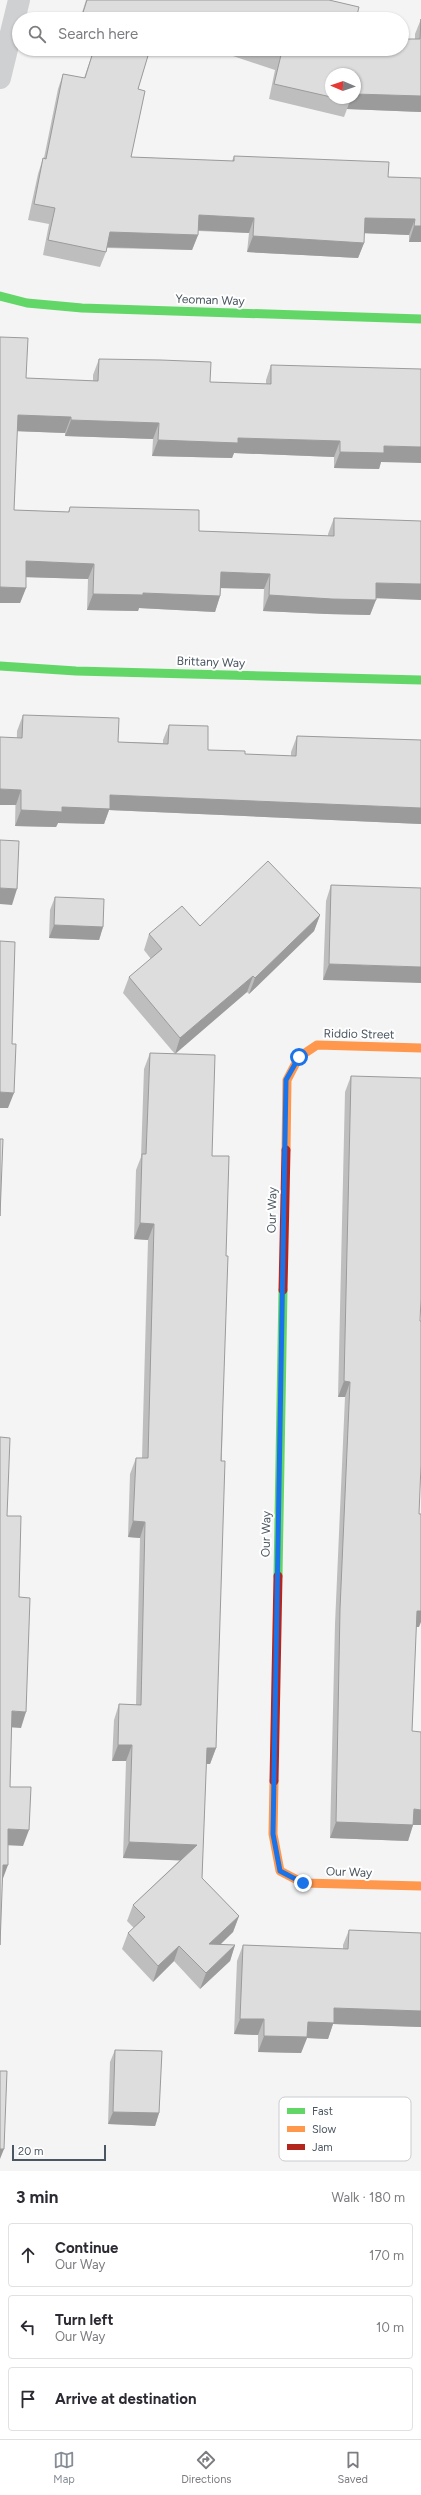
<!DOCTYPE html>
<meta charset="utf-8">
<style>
:root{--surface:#fff;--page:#f7f7f7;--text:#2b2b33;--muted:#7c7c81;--line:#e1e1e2;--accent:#868d94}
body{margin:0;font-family:Figtree,sans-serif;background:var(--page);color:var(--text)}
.compass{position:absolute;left:325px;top:68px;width:36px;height:36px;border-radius:50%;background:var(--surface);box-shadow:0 1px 3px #0004;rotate:272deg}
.scale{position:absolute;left:12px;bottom:10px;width:94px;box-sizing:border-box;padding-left:4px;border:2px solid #4a5661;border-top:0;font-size:11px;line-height:14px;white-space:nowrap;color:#4a5661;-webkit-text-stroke:3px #fff;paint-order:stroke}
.stop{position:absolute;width:12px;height:12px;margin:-9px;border:3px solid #1a73e8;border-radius:50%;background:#fff}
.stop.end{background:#1a73e8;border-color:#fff;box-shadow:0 1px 4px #0008}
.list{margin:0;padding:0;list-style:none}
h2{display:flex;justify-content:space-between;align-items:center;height:52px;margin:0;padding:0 16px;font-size:17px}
h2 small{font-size:13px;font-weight:400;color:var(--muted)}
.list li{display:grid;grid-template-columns:26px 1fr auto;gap:12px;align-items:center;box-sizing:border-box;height:64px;margin:0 8px 8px;padding:0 8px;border:1px solid var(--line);border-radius:4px}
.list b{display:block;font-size:15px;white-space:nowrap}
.list p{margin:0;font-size:13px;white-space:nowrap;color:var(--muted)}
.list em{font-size:13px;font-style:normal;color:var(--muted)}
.icon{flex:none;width:22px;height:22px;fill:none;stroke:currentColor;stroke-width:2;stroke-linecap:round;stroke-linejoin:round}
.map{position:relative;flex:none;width:421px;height:2171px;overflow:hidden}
.search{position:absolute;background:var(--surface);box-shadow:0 1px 3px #0004;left:12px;right:12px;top:12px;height:44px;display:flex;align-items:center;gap:10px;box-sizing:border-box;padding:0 14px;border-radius:22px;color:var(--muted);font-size:15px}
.sheet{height:268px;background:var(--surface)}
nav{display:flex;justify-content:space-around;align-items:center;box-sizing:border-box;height:56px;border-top:1px solid var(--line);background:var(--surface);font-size:11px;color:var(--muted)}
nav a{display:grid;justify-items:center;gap:2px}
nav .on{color:var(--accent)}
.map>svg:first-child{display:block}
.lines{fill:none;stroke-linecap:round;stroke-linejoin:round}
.street{stroke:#ced0d2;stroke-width:22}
.fast{stroke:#63d668;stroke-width:9}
.slow{stroke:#ff974d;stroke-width:9}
.jam{stroke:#b3261e;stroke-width:9}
.wall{fill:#bebebf;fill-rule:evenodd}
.shaded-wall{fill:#9b9b9b}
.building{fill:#ddddde;stroke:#9b9b9b}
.route{stroke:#1a73e8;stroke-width:5}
.labels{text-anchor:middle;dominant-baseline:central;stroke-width:4;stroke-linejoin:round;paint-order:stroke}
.street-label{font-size:12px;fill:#4a5661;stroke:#fff}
.key{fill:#fff;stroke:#c9ccd0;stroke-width:1}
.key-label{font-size:11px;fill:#4a5661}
</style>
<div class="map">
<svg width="421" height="2171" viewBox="0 0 421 2171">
<rect width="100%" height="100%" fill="#f4f4f4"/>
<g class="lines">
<!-- street -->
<path class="street" d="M 0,78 L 19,0"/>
<!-- fast -->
<g class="fast">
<path d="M 0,296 L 27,303 L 82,308 L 421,319"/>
<path d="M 0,666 L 76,671 L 421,680"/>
<path d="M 278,1576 L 283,1290"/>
</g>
<!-- slow -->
<g class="slow">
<path d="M 286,1150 L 287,1080 L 299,1057 L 317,1045 L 421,1048"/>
<path d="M 274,1781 L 273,1834 L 280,1871 L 303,1883 L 421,1886"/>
</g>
<!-- jam -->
<g class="jam">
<path d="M 283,1290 L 286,1150"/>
<path d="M 274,1781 L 278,1576"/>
</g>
</g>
<!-- wall -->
<g class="wall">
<path d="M 86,0 L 329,0 L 356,19 L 80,19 Z"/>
<path d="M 421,19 L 421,112 L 347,109 L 344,117 L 269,99 L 275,70 L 212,49 L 402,49 L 415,39 L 415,34 ZM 331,74 L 355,98 L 331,98 Z"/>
<path d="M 94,49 L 150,49 L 138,89 L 131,157 L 232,161 L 234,156 L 388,177 L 421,178 L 421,242 L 409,242 L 409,235 L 364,233 L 364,243 L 358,258 L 247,252 L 249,233 L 198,231 L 198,235 L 192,250 L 107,248 L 106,252 L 100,267 L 43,255 L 49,224 L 28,220 L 38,174 L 43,158 L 44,158 L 58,89 L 63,74 L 84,78 Z"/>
<path d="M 0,337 L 26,378 L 93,381 L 93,375 L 99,359 L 210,382 L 266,384 L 266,380 L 271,365 L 381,462 L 379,469 L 334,468 L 334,457 L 234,453 L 232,458 L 152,456 L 153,439 L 65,436 L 65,433 L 17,431 L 14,510 L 68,512 L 70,507 L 199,531 L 328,536 L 328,534 L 334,518 L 376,599 L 370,615 L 327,614 L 263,611 L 264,589 L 221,588 L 220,596 L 215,612 L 139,608 L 138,611 L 87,610 L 88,579 L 26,577 L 26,588 L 20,603 Z"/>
<path d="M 23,715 L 118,742 L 163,743 L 163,740 L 169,725 L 208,750 L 245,754 L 291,756 L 291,752 L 297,736 L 421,740 L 421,824 L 109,810 L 104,824 L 58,823 L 56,827 L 15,826 L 17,731 Z"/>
<path d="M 331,885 L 421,888 L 323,980 L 326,901 Z"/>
<path d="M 55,897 L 103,927 L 99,940 L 49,938 L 50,910 Z"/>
<path d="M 320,915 L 314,931 L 249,994 L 247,992 L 175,1054 L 123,993 L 129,977 L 151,959 L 144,950 L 149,934 L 200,926 Z"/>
<path d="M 150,1053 L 212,1156 L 226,1256 L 216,1748 L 210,1764 L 206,1764 L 202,1878 L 239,1916 L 233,1932 L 220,1945 L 235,1945 L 230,1961 L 200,1989 L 174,1961 L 153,1982 L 122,1949 L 128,1933 L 134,1928 L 127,1921 L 133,1905 L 180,1860 L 123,1858 L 126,1761 L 112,1761 L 114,1720 L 119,1704 L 136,1705 L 140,1538 L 128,1537 L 130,1474 L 136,1458 L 142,1458 L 148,1240 L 134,1239 L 136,1170 L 141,1157 L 144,1069 Z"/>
<path d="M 351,1076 L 420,1321 L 419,1514 L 419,1627 L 416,1627 L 412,1731 L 413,1825 L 408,1841 L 330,1838 L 335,1624 L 345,1397 L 338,1397 L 345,1092 Z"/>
<path d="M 349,1930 L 421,1933 L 421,2027 L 333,2024 L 328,2039 L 307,2038 L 301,2053 L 258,2052 L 258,2035 L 234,2034 L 237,1961 L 243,1945 L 343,1949 L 343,1945 Z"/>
<path d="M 115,2050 L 159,2113 L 155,2126 L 108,2124 L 110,2062 Z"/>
</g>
<!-- shaded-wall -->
<g class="shaded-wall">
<path d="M 355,94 L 421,96 L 421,112 L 347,109 L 350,101 L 350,98 L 355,98 Z"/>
<path d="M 199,215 L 254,218 L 249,233 L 193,230 Z"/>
<path d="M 365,218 L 415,219 L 409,235 L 359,233 Z"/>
<path d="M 414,226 L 421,226 L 421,242 L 409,242 Z"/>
<path d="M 110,232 L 198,235 L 192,250 L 104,247 Z"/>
<path d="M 253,236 L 364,243 L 358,258 L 247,252 Z"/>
<path d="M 18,415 L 71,417 L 65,433 L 12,431 Z"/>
<path d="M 71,420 L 159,423 L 153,439 L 65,436 Z"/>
<path d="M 238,438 L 340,441 L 334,457 L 234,453 L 232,458 L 152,456 L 158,440 Z"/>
<path d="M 384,446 L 421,447 L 421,463 L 381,462 L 379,469 L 334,468 L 340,452 Z"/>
<path d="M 26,561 L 94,564 L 88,579 L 21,577 Z"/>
<path d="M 221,572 L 270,574 L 264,589 L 216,588 Z"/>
<path d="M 376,583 L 421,584 L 421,600 L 370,598 Z"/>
<path d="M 0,587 L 26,588 L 20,603 L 0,603 Z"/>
<path d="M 143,593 L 220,596 L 215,612 L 139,608 L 138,611 L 87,610 L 93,594 Z"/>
<path d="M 269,595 L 376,600 L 370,615 L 327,614 L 263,611 Z"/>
<path d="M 0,789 L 21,790 L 16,805 L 0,805 Z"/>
<path d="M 110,795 L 421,808 L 421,824 L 109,810 L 104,824 L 58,823 L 56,827 L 15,826 L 21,810 L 62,807 Z"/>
<path d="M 0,888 L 17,889 L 12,905 L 0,904 Z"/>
<path d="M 320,915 L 314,931 L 249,994 L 255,978 Z"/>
<path d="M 54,925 L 103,927 L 99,940 L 49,938 Z"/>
<path d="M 329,964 L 421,967 L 421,983 L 323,980 Z"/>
<path d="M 253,976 L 247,992 L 175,1054 L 180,1038 Z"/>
<path d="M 0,1092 L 14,1093 L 8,1108 L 0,1108 Z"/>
<path d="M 140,1223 L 154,1224 L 148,1240 L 134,1239 Z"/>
<path d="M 344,1381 L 350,1382 L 345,1397 L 338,1397 Z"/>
<path d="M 133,1521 L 145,1522 L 140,1538 L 128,1537 Z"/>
<path d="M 417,1611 L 421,1611 L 421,1622 L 419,1627 L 411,1627 Z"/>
<path d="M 12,1711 L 26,1712 L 21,1728 L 6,1727 Z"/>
<path d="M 118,1745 L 132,1745 L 126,1761 L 112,1761 Z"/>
<path d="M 207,1748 L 216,1748 L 210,1764 L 201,1764 Z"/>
<path d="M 414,1809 L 421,1810 L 421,1825 L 413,1825 L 408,1841 L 330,1838 L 336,1822 Z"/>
<path d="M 8,1829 L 29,1830 L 23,1846 L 3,1845 Z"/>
<path d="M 129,1842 L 197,1845 L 191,1861 L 123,1858 Z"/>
<path d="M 3,1865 L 8,1865 L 2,1881 Z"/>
<path d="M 239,1916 L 233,1932 L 204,1960 L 209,1944 Z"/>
<path d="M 235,1945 L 230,1961 L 200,1989 L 206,1973 Z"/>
<path d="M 179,1946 L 174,1961 L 153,1982 L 158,1966 Z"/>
<path d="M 334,2008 L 421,2011 L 421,2027 L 333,2024 L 328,2039 L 307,2038 L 301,2053 L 258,2052 L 264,2036 L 308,2022 Z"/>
<path d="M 240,2019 L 264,2019 L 258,2035 L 234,2034 Z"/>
<path d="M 113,2112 L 159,2113 L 155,2126 L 108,2124 Z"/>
<path d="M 0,2149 L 4,2149 L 0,2159 Z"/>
</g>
<!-- building -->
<g class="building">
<path d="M 87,0 L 329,0 L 359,7 L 356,19 L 173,19 L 161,15 L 159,19 L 81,19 Z"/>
<path d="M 421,19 L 421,96 L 355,94 L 355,74 L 331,74 L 331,97 L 274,84 L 281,55 L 264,49 L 402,49 L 402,39 L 420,39 Z"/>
<path d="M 94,49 L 150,49 L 138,89 L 145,91 L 131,157 L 234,161 L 234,156 L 389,162 L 388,177 L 421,178 L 421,226 L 414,226 L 415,219 L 365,218 L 364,243 L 253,236 L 254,218 L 199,215 L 198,235 L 110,232 L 106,252 L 48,240 L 55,208 L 34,204 L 43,158 L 46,159 L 63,74 L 85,78 Z"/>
<path d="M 337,98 L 350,98 L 350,101 Z"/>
<path d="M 0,337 L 28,338 L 26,378 L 98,381 L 99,359 L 161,360 L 211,362 L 210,382 L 271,384 L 271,365 L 421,369 L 421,447 L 384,446 L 384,453 L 340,452 L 340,441 L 238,438 L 238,443 L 158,440 L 159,423 L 71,420 L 71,417 L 18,415 L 14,510 L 69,512 L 70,507 L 199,510 L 199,531 L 334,536 L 334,518 L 421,521 L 421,584 L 376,583 L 376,600 L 332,599 L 269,595 L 270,574 L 221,572 L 220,596 L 143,593 L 143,595 L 93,594 L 94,564 L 26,561 L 26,588 L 0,587 Z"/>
<path d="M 23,715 L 119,718 L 118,742 L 168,744 L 169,725 L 208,726 L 208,750 L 245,751 L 245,754 L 296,756 L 297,736 L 421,740 L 421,808 L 110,795 L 110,809 L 62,807 L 62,812 L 21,810 L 21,790 L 0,789 L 0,737 L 22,738 Z"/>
<path d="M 0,840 L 19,841 L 17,889 L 0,888 Z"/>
<path d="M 268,861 L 320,915 L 255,978 L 253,976 L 180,1038 L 129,977 L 162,949 L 149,934 L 182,906 L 200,926 Z"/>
<path d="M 331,885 L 421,888 L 421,967 L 329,964 Z"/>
<path d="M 55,897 L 104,899 L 103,927 L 54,925 Z"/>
<path d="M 0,941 L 15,942 L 12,1044 L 16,1044 L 14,1093 L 0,1092 Z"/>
<path d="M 150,1053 L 215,1055 L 212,1156 L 229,1156 L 226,1256 L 228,1256 L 221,1461 L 225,1461 L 216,1748 L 207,1748 L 202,1878 L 239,1916 L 209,1944 L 235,1945 L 206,1973 L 179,1946 L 158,1966 L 128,1933 L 145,1917 L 133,1905 L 197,1845 L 129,1842 L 132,1745 L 118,1745 L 119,1704 L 141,1705 L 145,1522 L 133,1521 L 136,1458 L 148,1458 L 154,1224 L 140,1223 L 142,1154 L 146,1154 Z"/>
<path d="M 351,1076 L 421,1078 L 421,1299 L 420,1321 L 421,1321 L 421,1465 L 419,1514 L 421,1514 L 421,1611 L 417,1611 L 412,1731 L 421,1732 L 421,1810 L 414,1809 L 413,1825 L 336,1822 L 340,1609 L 350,1382 L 344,1381 Z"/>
<path d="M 0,1139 L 3,1139 L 0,1216 Z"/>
<path d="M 0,1437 L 10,1438 L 7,1516 L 21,1516 L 19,1597 L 30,1598 L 26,1712 L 12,1711 L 10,1787 L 31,1787 L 29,1830 L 8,1829 L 8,1865 L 3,1865 L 0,1945 Z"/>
<path d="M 349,1930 L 421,1933 L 421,2011 L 334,2008 L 334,2023 L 308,2022 L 307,2037 L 264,2036 L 264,2019 L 240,2019 L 243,1945 L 348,1949 Z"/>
<path d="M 115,2050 L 162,2051 L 159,2113 L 113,2112 Z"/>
<path d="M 0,2071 L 7,2071 L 4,2149 L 0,2149 Z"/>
</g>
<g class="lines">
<!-- route -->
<path class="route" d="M 299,1057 L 286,1080 L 273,1834 L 280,1871 L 303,1883"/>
</g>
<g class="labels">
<!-- street labels -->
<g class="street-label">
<text transform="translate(210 300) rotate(2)">Yeoman Way</text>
<text transform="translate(211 662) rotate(2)">Brittany Way</text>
<text transform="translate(359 1034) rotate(1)">Riddio Street</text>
<text transform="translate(272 1210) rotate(-89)">Our Way</text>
<text transform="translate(266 1534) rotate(-89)">Our Way</text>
<text transform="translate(349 1872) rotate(2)">Our Way</text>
</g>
</g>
<!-- legend -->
<rect x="279" y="2097" width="132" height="64" rx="6" class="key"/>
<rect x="287" y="2108" width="18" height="6" fill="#63d668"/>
<rect x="287" y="2126" width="18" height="6" fill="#ff974d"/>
<rect x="287" y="2144" width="18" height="6" fill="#b3261e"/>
<g class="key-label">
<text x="312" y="2115">Fast</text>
<text x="312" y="2133">Slow</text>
<text x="312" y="2151">Jam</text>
</g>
</svg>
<svg class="compass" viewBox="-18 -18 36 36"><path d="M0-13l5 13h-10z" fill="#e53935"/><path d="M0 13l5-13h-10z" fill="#7c7c81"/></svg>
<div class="scale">20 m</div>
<div class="stop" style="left:299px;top:1057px"></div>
<div class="stop end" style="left:303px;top:1883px"></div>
<div class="search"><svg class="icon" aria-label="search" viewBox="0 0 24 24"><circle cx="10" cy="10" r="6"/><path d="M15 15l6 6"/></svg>Search here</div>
</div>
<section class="sheet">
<h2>3 min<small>Walk · 180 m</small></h2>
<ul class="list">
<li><svg class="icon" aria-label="ahead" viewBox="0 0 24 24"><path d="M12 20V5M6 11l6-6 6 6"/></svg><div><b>Continue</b><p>Our Way</p></div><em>170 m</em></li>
<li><svg class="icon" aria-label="left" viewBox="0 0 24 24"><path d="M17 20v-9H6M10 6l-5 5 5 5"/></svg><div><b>Turn left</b><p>Our Way</p></div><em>10 m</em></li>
<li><svg class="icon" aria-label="arrive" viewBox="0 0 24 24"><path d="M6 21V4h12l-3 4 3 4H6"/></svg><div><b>Arrive at destination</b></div></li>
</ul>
</section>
<nav>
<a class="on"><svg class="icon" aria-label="map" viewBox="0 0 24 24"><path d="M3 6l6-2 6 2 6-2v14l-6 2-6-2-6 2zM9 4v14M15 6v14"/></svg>Map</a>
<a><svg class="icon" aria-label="directions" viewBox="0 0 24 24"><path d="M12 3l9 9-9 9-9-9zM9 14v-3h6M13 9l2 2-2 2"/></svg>Directions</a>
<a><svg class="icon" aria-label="saved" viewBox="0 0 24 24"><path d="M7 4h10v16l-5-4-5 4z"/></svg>Saved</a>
</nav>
